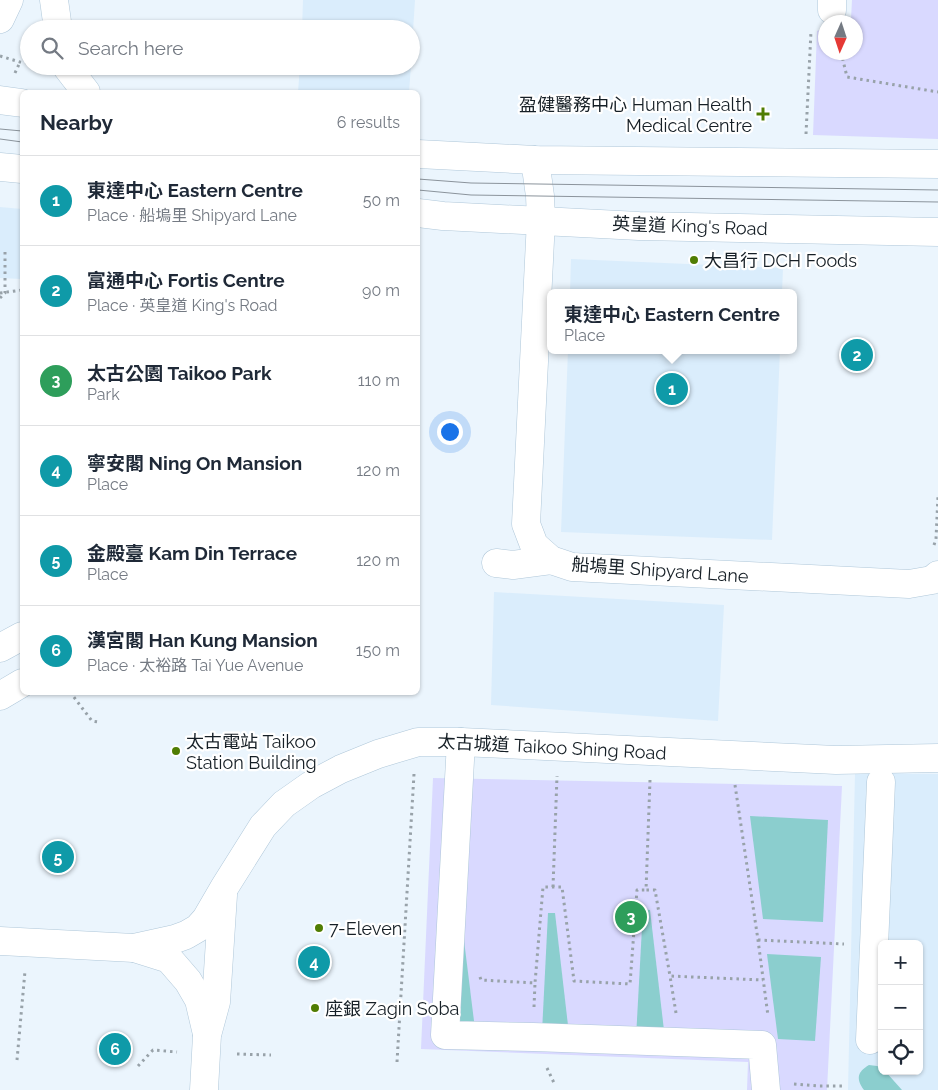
<!DOCTYPE html>
<meta charset="utf-8">
<style>
:root{--surface:#fff;--page:#f6f6f7;--text:#1f2937;--muted:#747a83;--line:#e0e1e3;--accent:#507d03}
body{margin:0;font-family:Raleway,"Noto Sans TC",sans-serif;background:var(--page);color:var(--text)}
.controls{position:absolute;right:15px;bottom:15px;display:grid;overflow:hidden;border-radius:8px;box-shadow:0 1px 4px #0004}
.controls button{width:45px;height:45px;display:grid;place-items:center;padding:0;border:0;border-bottom:1px solid var(--line);background:var(--surface);color:var(--text);font:25px sans-serif}
.compass{position:absolute;left:818px;top:15px;width:45px;height:45px;border-radius:50%;background:var(--surface);box-shadow:0 1px 4px #0004;rotate:183deg}
.you{position:absolute;left:449px;top:431px;width:18px;height:18px;margin:-12px;border:4px solid #fff;border-radius:50%;background:#1a73e8;box-shadow:0 0 0 8px #1a73e833}
.badge{display:grid;place-items:center;width:32px;height:32px;border-radius:50%;background:var(--accent);color:#fff;font-size:16px;font-weight:700}
.pin{position:absolute;translate:-50% -50%;border:2px solid #fff;box-shadow:0 1px 5px #0006}
.popup{position:absolute;left:547px;top:289px;width:250px;height:65px;box-sizing:border-box;display:grid;place-content:center;border-radius:8px;background:var(--surface);filter:drop-shadow(0 1px 4px #0005);font-size:16px;white-space:nowrap;color:var(--muted)}
.popup b{font-size:19px;color:var(--text)}
.popup::after{content:'';position:absolute;left:50%;top:100%;margin-left:-10px;border:10px solid transparent;border-top-color:var(--surface)}
.list{margin:0;padding:0;list-style:none}
h2{display:flex;justify-content:space-between;align-items:center;height:65px;margin:0;padding:0 20px;font-size:21px}
h2 small{font-size:16px;font-weight:400;color:var(--muted)}
.list li{display:grid;grid-template-columns:32px 1fr auto;gap:15px;align-items:center;box-sizing:border-box;height:90px;padding:0 20px;border-top:1px solid var(--line)}
.list b{display:block;font-size:19px;white-space:nowrap}
.list p{margin:0;font-size:16px;white-space:nowrap;color:var(--muted)}
.list em{font-size:16px;font-style:normal;color:var(--muted)}
.icon{flex:none;width:28px;height:28px;fill:none;stroke:currentColor;stroke-width:2;stroke-linecap:round;stroke-linejoin:round}
.map{position:relative;flex:none;width:938px;height:1090px;overflow:hidden}
.search{position:absolute;background:var(--surface);box-shadow:0 1px 4px #0004;left:20px;top:20px;width:400px;height:55px;display:flex;align-items:center;gap:12px;box-sizing:border-box;padding:0 18px;border-radius:28px;color:var(--muted);font-size:19px}
.panel{position:absolute;background:var(--surface);box-shadow:0 1px 4px #0004;left:20px;top:90px;width:400px;height:605px;border-radius:8px}
.map>svg:first-child{display:block}
.built{fill:#daedfc;fill-rule:evenodd}
.green{fill:#d9d9ff}
.water{fill:#8bcece}
.lines{fill:none;stroke-linecap:round;stroke-linejoin:round}
.minor-casing{stroke:#afc7d9;stroke-width:29}
.major-casing{stroke:#afc7d9;stroke-width:29}
.path{stroke:#98a2a9;stroke-width:3;stroke-dasharray:2.5 4;stroke-linecap:butt}
.minor{stroke:#fff;stroke-width:28}
.major{stroke:#fff;stroke-width:28}
.tram{stroke:#8b949c;stroke-width:1}
.poi-dot{fill:#507d03;stroke:#fff;stroke-width:2}
.labels{text-anchor:middle;dominant-baseline:central;stroke-width:4.5;stroke-linejoin:round;paint-order:stroke}
.poi-label{font-size:18px;fill:#161f26;stroke:#fff;text-anchor:start}
.street-label{font-size:18px;fill:#161f26;stroke:#fff}
</style>
<div class="map">
<svg width="938" height="1090" viewBox="0 0 938 1090">
<rect width="100%" height="100%" fill="#ebf5fd"/>
<!-- built -->
<g class="built">
<path d="M 303,0 L 415,0 L 411,62 L 411,29 L 302,29 Z"/>
<path d="M 300,66 L 411,66 L 409,92 L 298,92 Z"/>
<path d="M 0,207 L 22,209 L 22,279 L 0,278 Z"/>
<path d="M 571,259 L 783,268 L 782,293 L 570,293 Z"/>
<path d="M 568,350 L 780,350 L 772,540 L 561,532 Z"/>
<path d="M 494,592 L 724,605 L 718,721 L 491,705 Z"/>
<path d="M 855,773 L 938,774 L 938,1090 L 848,1090 ZM 882,944 L 919,944 L 919,1071 L 882,1071 Z"/>
</g>
<!-- green -->
<g class="green">
<path d="M 852,0 L 938,0 L 938,139 L 813,135 L 817,31 L 825,28 L 826,52 L 856,52 L 856,22 L 843,22 L 851,19 Z"/>
<path d="M 433,778 L 842,786 L 827,1090 L 747,1090 L 748,1062 L 421,1049 Z"/>
</g>
<!-- water -->
<g class="water">
<path d="M 750,816 L 828,820 L 823,922 L 763,919 Z"/>
<path d="M 643,909 L 650,910 L 665,1039 L 636,1038 Z"/>
<path d="M 548,913 L 555,913 L 569,1034 L 542,1032 Z"/>
<path d="M 461,916 L 475,1029 L 448,1027 Z"/>
<path d="M 767,954 L 821,957 L 815,1041 L 778,1039 Z"/>
<path d="M 869,1065 L 877,1066 L 882,1068 L 882,1071 L 885,1071 L 902,1090 L 864,1090 C 856,1079 857,1072 869,1065 Z"/>
</g>
<g class="lines">
<defs>
<g id="minor">
<path d="M 54,0 L 58,29"/>
<path d="M 832,10 L 832,0"/>
<path d="M 0,19 L 9,0"/>
<path d="M 66,66 L 86,92"/>
<path d="M 535,160 L 540,196 L 541,220 L 526,524 L 534,545 L 551,560 L 572,567 L 909,584 L 932,580 L 938,575"/>
<path d="M 496,563 L 513,565 L 551,560"/>
<path d="M 0,648 L 22,636"/>
<path d="M 0,696 L 22,683"/>
<path d="M 461,742 L 445,1035 L 533,1037 L 762,1045 L 766,1090"/>
<path d="M 0,941 L 134,948 L 175,939 L 186,935 L 198,928 L 206,919 L 224,888 L 263,826 L 284,804 L 311,785 L 341,769 L 378,754 L 418,742 L 461,742 L 836,760 L 938,758"/>
<path d="M 134,948 L 169,959 L 188,981 L 199,1000 L 207,1034"/>
<path d="M 870,1040 L 881,782"/>
<path d="M 204,1090 L 207,1035 L 216,1002 L 223,895"/>
</g>
<g id="major">
<path d="M 0,100 L 22,103"/>
<path d="M 418,154 L 535,160 L 938,164"/>
<path d="M 0,167 L 22,169"/>
<path d="M 418,213 L 443,216 L 639,226 L 938,232"/>
</g>
</defs>
<!-- minor casing -->
<use href="#minor" class="minor-casing"/>
<!-- major casing -->
<use href="#major" class="major-casing"/>
<!-- path -->
<g class="path">
<path d="M 841,52 L 847,77 L 938,92"/>
<path d="M 0,56 L 20,62 L 29,63"/>
<path d="M 15,73 L 20,62"/>
<path d="M 806,134 L 811,31"/>
<path d="M 0,293 L 22,290"/>
<path d="M 0,298 L 5,293 L 5,249"/>
<path d="M 934,545 L 936,539 L 938,496"/>
<path d="M 70,692 L 92,721 L 98,722"/>
<path d="M 650,780 L 646,890 L 655,890 L 670,976"/>
<path d="M 735,785 L 758,940 L 768,1016"/>
<path d="M 553,887 L 557,776"/>
<path d="M 758,940 L 844,944"/>
<path d="M 480,977 L 481,980 L 535,983 L 543,887 L 562,887 L 574,981 L 630,984 L 637,890 L 646,890"/>
<path d="M 534,1007 L 535,983"/>
<path d="M 676,1013 L 670,976 L 763,980"/>
<path d="M 237,1054 L 271,1055"/>
<path d="M 17,1060 L 25,971"/>
<path d="M 397,1062 L 414,774"/>
<path d="M 138,1066 L 153,1050 L 177,1052"/>
<path d="M 547,1068 L 555,1085"/>
<path d="M 794,1084 L 819,1086 L 845,1086"/>
</g>
<!-- minor -->
<use href="#minor" class="minor"/>
<!-- major -->
<use href="#major" class="major"/>
<!-- tram -->
<g class="tram">
<path d="M 0,129 L 22,131"/>
<path d="M 0,139 L 22,142"/>
<path d="M 418,179 L 471,183 L 938,190"/>
<path d="M 418,190 L 471,195 L 938,202"/>
</g>
</g>
<!-- markers -->
<g class="poi-dot">
<path d="M760.5 106.5h5v5h5v5h-5v5h-5v-5h-5v-5h5z"/>
<circle cx="694" cy="260" r="5"/>
<circle cx="176" cy="751" r="5"/>
<circle cx="319" cy="928" r="5"/>
<circle cx="315" cy="1008" r="5"/>
</g>
<g class="labels">
<!-- poi labels -->
<g class="poi-label">
<text x="752" y="104" text-anchor="end">盈健醫務中心 Human Health<tspan x="752" dy="21">Medical Centre</tspan></text>
<text x="704" y="260">大昌行 DCH Foods</text>
<text x="186" y="741">太古電站 Taikoo<tspan x="186" dy="21">Station Building</tspan></text>
<text x="329" y="928">7-Eleven</text>
<text x="325" y="1008">座銀 Zagin Soba</text>
</g>
<!-- street labels -->
<g class="street-label">
<text transform="translate(690 226) rotate(2)">英皇道 King's Road</text>
<text transform="translate(660 570) rotate(4)">船塢里 Shipyard Lane</text>
<text transform="translate(552 747) rotate(3)">太古城道 Taikoo Shing Road</text>
</g>
</g>
</svg>
<div class="controls">
<button>+</button>
<button>−</button>
<button><svg class="icon" aria-label="locate" viewBox="0 0 24 24"><circle cx="12" cy="12" r="6"/><path d="M12 2v4M12 18v4M2 12h4M18 12h4"/></svg></button>
</div>
<svg class="compass" viewBox="-18 -18 36 36"><path d="M0-13l5 13h-10z" fill="#e53935"/><path d="M0 13l5-13h-10z" fill="#747a83"/></svg>
<div class="you"></div>
<div class="pin badge" style="left:672px;top:389px;background:#0f9aa8">1</div>
<div class="popup"><b>東達中心 Eastern Centre</b>Place</div>
<div class="pin badge" style="left:857px;top:355px;background:#0f9aa8">2</div>
<div class="pin badge" style="left:631px;top:917px;background:#2e9e5b">3</div>
<div class="pin badge" style="left:314px;top:962px;background:#0f9aa8">4</div>
<div class="pin badge" style="left:58px;top:857px;background:#0f9aa8">5</div>
<div class="pin badge" style="left:115px;top:1049px;background:#0f9aa8">6</div>
<div class="search"><svg class="icon" aria-label="search" viewBox="0 0 24 24"><circle cx="10" cy="10" r="6"/><path d="M15 15l6 6"/></svg>Search here</div>
<section class="panel">
<h2>Nearby<small>6 results</small></h2>
<ul class="list">
<li><span class="badge" style="background:#0f9aa8">1</span><div><b>東達中心 Eastern Centre</b><p>Place · 船塢里 Shipyard Lane</p></div><em>50 m</em></li>
<li><span class="badge" style="background:#0f9aa8">2</span><div><b>富通中心 Fortis Centre</b><p>Place · 英皇道 King's Road</p></div><em>90 m</em></li>
<li><span class="badge" style="background:#2e9e5b">3</span><div><b>太古公園 Taikoo Park</b><p>Park</p></div><em>110 m</em></li>
<li><span class="badge" style="background:#0f9aa8">4</span><div><b>寧安閣 Ning On Mansion</b><p>Place</p></div><em>120 m</em></li>
<li><span class="badge" style="background:#0f9aa8">5</span><div><b>金殿臺 Kam Din Terrace</b><p>Place</p></div><em>120 m</em></li>
<li><span class="badge" style="background:#0f9aa8">6</span><div><b>漢宮閣 Han Kung Mansion</b><p>Place · 太裕路 Tai Yue Avenue</p></div><em>150 m</em></li>
</ul>
</section>
</div>
